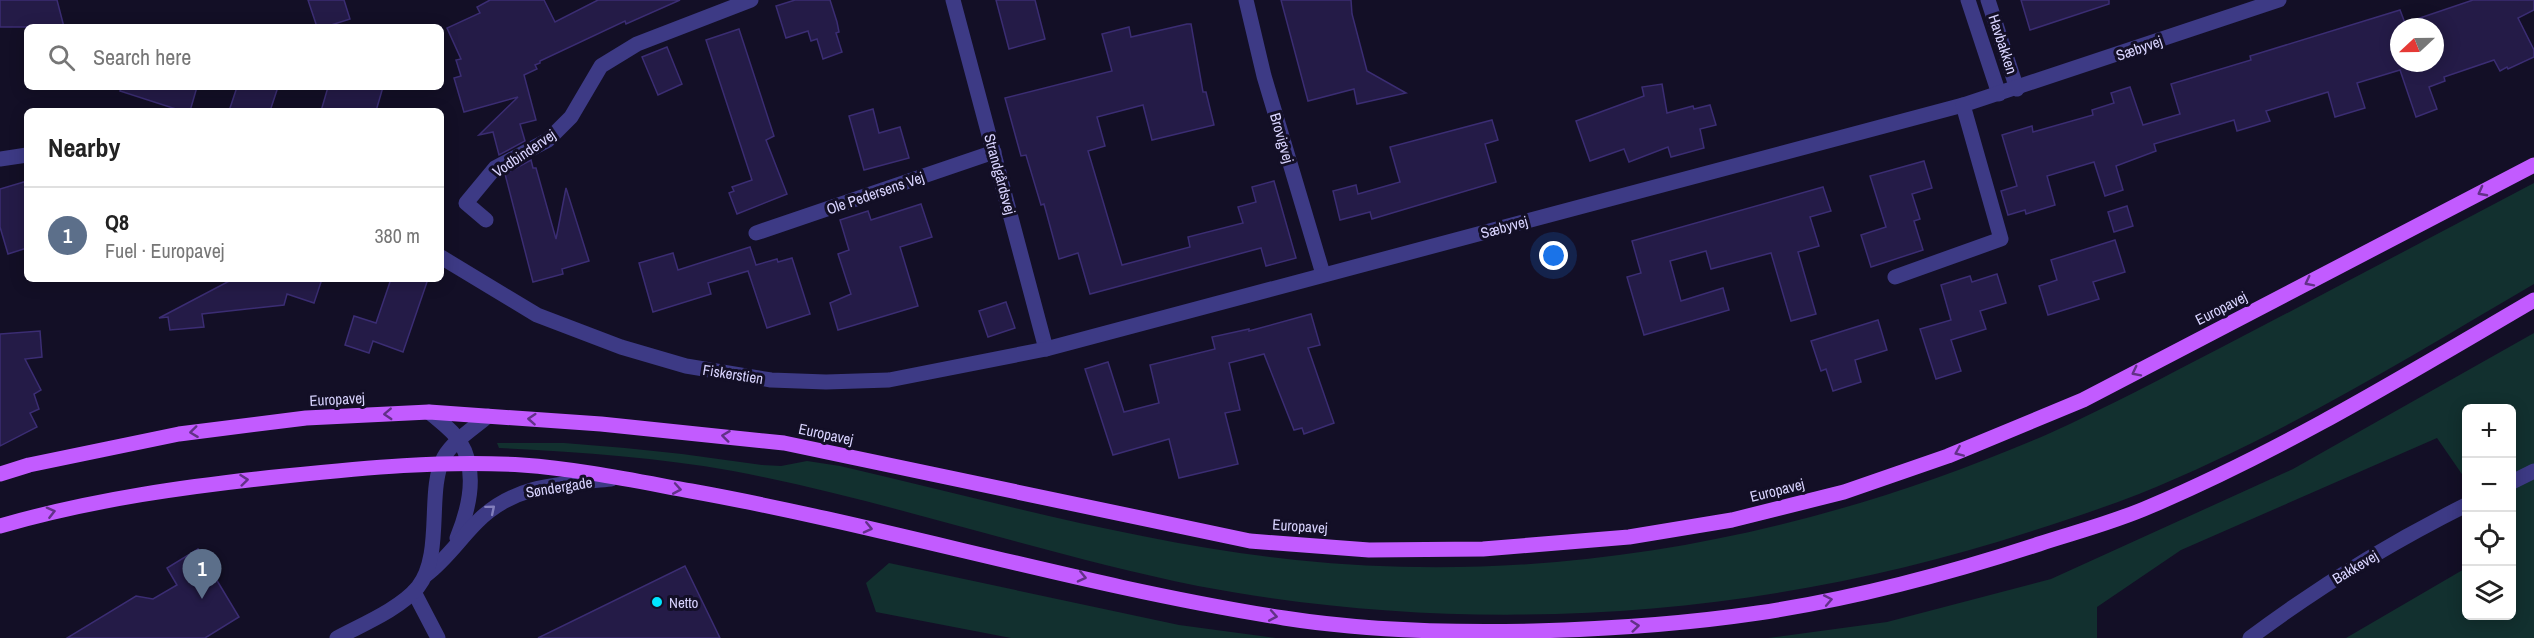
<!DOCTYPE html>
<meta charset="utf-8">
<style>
:root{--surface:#fff;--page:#f2f2f2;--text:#222;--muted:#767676;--line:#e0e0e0;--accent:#1a73e8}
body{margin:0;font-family:"Archivo Narrow",sans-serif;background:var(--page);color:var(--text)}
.controls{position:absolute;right:18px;bottom:18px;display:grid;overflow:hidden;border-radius:9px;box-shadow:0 3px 15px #0003}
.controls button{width:54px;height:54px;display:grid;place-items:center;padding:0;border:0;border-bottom:2px solid var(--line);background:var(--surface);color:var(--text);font:30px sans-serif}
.compass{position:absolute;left:2390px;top:18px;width:54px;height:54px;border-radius:50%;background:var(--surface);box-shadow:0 3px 15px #0003;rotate:248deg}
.you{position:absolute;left:1554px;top:256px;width:21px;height:21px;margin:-15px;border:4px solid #fff;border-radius:50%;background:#1a73e8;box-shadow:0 0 0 9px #1a73e833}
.badge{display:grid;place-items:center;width:39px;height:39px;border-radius:50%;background:var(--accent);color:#fff;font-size:20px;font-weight:700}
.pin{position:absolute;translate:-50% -50px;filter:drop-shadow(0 2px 3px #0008)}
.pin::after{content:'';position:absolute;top:32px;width:21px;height:18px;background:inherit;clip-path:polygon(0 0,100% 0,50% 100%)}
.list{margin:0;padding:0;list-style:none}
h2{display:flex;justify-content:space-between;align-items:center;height:78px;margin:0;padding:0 24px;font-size:26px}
h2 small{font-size:20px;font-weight:400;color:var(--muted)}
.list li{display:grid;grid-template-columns:39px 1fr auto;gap:18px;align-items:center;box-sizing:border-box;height:96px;padding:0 24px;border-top:2px solid var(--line)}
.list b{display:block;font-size:22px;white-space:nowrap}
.list p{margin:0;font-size:20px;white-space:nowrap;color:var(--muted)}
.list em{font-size:20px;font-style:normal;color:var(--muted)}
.icon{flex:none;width:33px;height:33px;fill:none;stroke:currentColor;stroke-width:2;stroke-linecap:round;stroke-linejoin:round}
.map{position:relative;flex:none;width:2534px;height:638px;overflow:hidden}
.search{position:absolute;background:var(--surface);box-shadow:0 3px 15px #0003;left:24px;top:24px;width:420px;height:66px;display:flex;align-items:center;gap:15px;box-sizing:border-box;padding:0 21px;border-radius:9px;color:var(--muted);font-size:22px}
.panel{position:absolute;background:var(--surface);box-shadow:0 3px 15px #0003;left:24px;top:108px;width:420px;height:174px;border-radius:9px}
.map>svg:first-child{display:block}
.green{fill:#12302f}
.building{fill:#241b47;stroke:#3b2d73;stroke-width:1.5;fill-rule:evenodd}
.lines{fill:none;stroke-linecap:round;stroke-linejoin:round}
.minor{stroke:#3d3a85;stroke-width:15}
.major{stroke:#c25bff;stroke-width:15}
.oneway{stroke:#623188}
.oneway2{stroke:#837fbc}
.poi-dot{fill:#00e5ff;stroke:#130f26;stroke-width:2}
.labels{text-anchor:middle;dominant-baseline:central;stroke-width:6;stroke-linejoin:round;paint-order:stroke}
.street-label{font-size:15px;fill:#d9d4ff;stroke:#130f26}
.poi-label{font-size:15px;fill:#d9d4ff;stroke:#130f26;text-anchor:start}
</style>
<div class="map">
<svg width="2534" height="638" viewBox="0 0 2534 638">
<rect width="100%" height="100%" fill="#130f26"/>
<!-- green -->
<g class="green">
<path d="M 2534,183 L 2534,284 C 2406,359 2278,438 2139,494 C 2103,508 2066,520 2029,532 C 1761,619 1474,638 1198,586 C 1041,554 890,501 733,471 C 656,457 577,452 499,448 L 497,443 L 564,443 L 625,448 L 682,454 L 762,465 L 781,466 L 807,461 L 840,466 C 991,501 1142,544 1296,560 C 1555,587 1810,537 2048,434 C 2108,407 2166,376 2224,346 C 2328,292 2431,237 2534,183 Z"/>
<path d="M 2534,333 L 2534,638 L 2346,638 L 2466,568 L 2466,616 L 2512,616 L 2512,408 L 2466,408 L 2466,480 L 2437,438 L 2181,550 L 2097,607 L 2097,638 L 1768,638 L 1887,622 L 2051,579 L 2293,469 Z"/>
<path d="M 889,563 L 1179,625 L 1276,638 L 1011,638 L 876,612 L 866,583 Z"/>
</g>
<!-- building -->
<g class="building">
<path d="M 0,0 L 57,0 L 64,27 L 0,27 Z"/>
<path d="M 308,0 L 344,0 L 350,19 L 325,27 L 317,27 Z"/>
<path d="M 490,0 L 544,0 L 555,22 L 598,0 L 680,0 L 626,24 L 625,21 L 540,61 L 540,63 L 535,65 L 537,69 L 524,75 L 536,120 L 520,124 L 525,141 L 499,155 L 493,132 L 479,135 L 518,97 L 464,112 L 454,78 L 461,76 L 456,60 L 461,59 L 447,28 L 480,13 L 477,7 Z"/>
<path d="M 795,0 L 830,0 L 837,22 L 839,32 L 836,33 L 842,52 L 823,59 L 817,39 L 811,41 L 808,31 L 786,38 L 776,6 Z"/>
<path d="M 996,0 L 1035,0 L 1045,39 L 1009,49 Z"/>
<path d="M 1281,0 L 1351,0 L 1352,14 L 1367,71 L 1406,93 L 1357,104 L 1354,89 L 1308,101 Z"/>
<path d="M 2021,0 L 2109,0 L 2109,4 L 2030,30 Z"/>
<path d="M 2473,0 L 2534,0 L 2534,10 L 2518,18 L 2534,50 L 2534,57 L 2508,69 L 2507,67 L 2500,71 L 2494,60 L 2444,77 L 2445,81 L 2429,87 L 2437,109 L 2416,117 L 2400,70 L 2357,83 L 2365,108 L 2335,117 L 2328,92 L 2266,111 L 2270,121 L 2237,131 L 2234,120 L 2154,144 L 2156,151 L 2116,166 L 2123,190 L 2105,196 L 2094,162 L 2047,176 L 2055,205 L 2026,214 L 2025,210 L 2008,215 L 2001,191 L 2017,186 L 2002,135 L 2032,126 L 2033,132 L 2093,115 L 2092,110 L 2114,103 L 2111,93 L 2130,87 L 2143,125 L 2180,114 L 2171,84 L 2251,60 L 2250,56 L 2400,10 L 2405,23 ZM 2399,27 L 2435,27 L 2435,63 L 2399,63 Z"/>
<path d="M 1187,24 L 1191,24 L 1203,92 L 1206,92 L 1214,125 L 1152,140 L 1143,105 L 1097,117 L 1105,146 L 1088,151 L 1122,265 L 1190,247 L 1188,237 L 1243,223 L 1238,207 L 1256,202 L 1252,187 L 1274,181 L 1296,258 L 1266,266 L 1261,248 L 1090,294 L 1078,253 L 1059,259 L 1044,204 L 1041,205 L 1026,155 L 1021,156 L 1005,98 L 1112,71 L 1102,34 L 1129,27 L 1131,37 Z"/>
<path d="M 739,29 L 774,136 L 766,140 L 787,194 L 737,214 L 729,193 L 734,191 L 732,187 L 752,180 L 706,40 Z"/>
<path d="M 667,47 L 682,84 L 658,95 L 642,57 Z"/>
<path d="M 1662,84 L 1667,113 L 1693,106 L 1694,109 L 1710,105 L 1716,125 L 1700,129 L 1704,148 L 1671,157 L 1668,147 L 1629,162 L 1624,149 L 1590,161 L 1576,121 L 1644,96 L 1642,87 Z"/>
<path d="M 121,87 L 197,87 L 190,111 L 182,111 L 120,91 Z"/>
<path d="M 237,87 L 278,87 L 270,111 L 229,111 Z"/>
<path d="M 328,87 L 383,87 L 376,111 L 321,111 Z"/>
<path d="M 873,109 L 879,133 L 900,127 L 909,158 L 864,170 L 849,116 Z"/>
<path d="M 1492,120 L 1498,140 L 1485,144 L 1496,182 L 1372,219 L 1370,212 L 1340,220 L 1333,191 L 1356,185 L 1358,194 L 1400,182 L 1390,147 Z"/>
<path d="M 531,160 L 533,168 L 536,168 L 556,239 L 566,188 L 589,261 L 562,269 L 563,274 L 533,282 L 505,174 Z"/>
<path d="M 1924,161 L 1932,188 L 1912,194 L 1920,219 L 1914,221 L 1923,250 L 1871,267 L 1861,235 L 1886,227 L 1870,176 Z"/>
<path d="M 27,181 L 27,248 L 8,254 L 0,227 L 0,189 Z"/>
<path d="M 1823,187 L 1831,211 L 1810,217 L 1819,246 L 1798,252 L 1816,314 L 1791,321 L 1771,253 L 1711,269 L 1706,251 L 1670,261 L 1681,301 L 1723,288 L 1729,310 L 1644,335 L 1627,277 L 1641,273 L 1632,241 Z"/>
<path d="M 921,204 L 932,237 L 900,247 L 918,306 L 838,330 L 830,303 L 851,294 L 838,254 L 849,250 L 840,220 L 868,211 L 871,220 Z"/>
<path d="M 2127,206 L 2133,226 L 2114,232 L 2108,212 Z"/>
<path d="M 2115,240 L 2125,272 L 2093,282 L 2099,299 L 2048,315 L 2039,286 L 2057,280 L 2051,260 Z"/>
<path d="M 750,247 L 756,265 L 777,259 L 778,262 L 792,258 L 810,314 L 767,328 L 748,271 L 708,283 L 711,294 L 653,312 L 639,263 L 673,253 L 678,270 Z"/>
<path d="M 1997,274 L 2006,303 L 1980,311 L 1986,329 L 1951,340 L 1961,371 L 1936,379 L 1920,329 L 1951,320 L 1941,285 L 1970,276 L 1972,282 Z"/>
<path d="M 233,279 L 322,279 L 314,303 L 287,294 L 284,305 L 202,314 L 204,327 L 170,330 L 168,317 L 159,318 Z"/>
<path d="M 391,279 L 428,279 L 403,352 L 373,341 L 369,353 L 345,345 L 354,316 L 376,323 Z"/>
<path d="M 1006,302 L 1015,328 L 988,337 L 979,311 Z"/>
<path d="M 1311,314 L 1320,345 L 1308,348 L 1334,423 L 1304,434 L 1302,428 L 1294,430 L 1264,354 L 1229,363 L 1240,410 L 1225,413 L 1238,464 L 1179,478 L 1169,439 L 1113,455 L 1085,369 L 1108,362 L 1124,412 L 1159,403 L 1150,365 L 1215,349 L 1212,337 L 1249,329 L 1249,331 Z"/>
<path d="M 1878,320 L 1887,350 L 1855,360 L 1861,382 L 1833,391 L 1826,369 L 1821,371 L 1811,341 Z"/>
<path d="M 40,331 L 42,357 L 25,359 L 41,390 L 34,394 L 39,409 L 30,413 L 37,427 L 0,446 L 0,334 Z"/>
<path d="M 198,549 L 239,617 L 205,638 L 67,638 L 136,596 L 153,599 L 177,585 L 167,568 Z"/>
<path d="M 685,566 L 720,638 L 538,638 Z"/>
</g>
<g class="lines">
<!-- minor -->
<g class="minor">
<path d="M 953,0 L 1046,349"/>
<path d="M 1246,0 L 1264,76 L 1323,274"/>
<path d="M 1968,0 L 1999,94"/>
<path d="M 1988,0 L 2017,89"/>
<path d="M 0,159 L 27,155"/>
<path d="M 486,220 L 466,203 L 495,168 L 548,140 L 571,117 L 601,66 L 637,44 L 751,0"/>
<path d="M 756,233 L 994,152"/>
<path d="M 441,257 L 537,315 L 621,347 L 686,366 L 771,380 L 826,382 L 889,380 L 1046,349 L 1963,105 L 2279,0"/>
<path d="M 1895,277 L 2001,239 L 1963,105"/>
<path d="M 429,412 C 439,421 453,430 460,442 C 478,471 469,509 457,538"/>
<path d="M 2512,482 L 2534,471"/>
<path d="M 426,575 C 446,560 459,540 477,522 C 514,484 561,484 611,479"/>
<path d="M 414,592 L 438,638"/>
<path d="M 337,638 C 361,625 400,609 418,587 C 444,554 426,490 444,457 C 453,441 474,428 488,416"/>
<path d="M 2250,638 C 2318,587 2390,543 2466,505"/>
</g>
<!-- major -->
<g class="major">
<path d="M 0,474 L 29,465 L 179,434 L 306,418 L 429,412 L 601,424 L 784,443 L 1250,541 L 1369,550 L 1483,549 L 1629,537 L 1732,520 L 1844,492 L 1948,456 L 2083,400 L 2534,165"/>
<path d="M 0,526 C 94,499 188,486 285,476 C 363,468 443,460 522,465 C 579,469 636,481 691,491 C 890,527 1085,587 1284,618 C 1367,631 1451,633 1534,631 C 1609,629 1684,624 1758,613 C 1853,599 1947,574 2039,544 C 2076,532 2115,522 2151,506 C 2285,449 2409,373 2534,300"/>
</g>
</g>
<!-- one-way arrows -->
<defs><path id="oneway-chevron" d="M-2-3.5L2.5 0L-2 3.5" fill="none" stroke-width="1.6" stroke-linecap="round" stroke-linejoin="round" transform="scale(1.5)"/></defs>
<g class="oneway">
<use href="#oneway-chevron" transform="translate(2482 192) rotate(152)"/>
<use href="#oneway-chevron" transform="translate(2309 282) rotate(153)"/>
<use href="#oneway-chevron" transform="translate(2136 372) rotate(153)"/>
<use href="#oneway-chevron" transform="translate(388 414) rotate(177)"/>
<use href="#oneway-chevron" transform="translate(532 419) rotate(-176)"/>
<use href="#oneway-chevron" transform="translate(194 432) rotate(173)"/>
<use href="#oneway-chevron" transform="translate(726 436) rotate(-173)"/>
<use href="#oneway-chevron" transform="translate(1959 452) rotate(157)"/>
<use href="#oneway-chevron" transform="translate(244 480) rotate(-6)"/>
<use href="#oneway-chevron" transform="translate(677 489) rotate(10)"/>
<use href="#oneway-chevron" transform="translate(51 512) rotate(-14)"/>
<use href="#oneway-chevron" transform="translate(868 528) rotate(13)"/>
<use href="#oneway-chevron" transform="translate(1082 577) rotate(13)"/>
<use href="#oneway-chevron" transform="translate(1828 600) rotate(-11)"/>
<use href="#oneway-chevron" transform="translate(1273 616) rotate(10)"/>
<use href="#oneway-chevron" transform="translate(1635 626) rotate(-6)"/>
</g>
<use class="oneway2" href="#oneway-chevron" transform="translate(491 509) rotate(-40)"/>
<!-- markers -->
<circle class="poi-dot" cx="657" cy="602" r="6"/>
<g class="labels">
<!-- street labels -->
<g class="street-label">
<text transform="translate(2003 44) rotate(72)">Havbakken</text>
<text transform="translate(2139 48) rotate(-19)">Sæbyvej</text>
<text transform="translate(1282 138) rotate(74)">Brovigvej</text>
<text transform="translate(524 153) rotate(-34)">Vodbindervej</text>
<text transform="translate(1000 174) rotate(75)">Strandgårdsvej</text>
<text transform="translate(875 193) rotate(-19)">Ole Pedersens Vej</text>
<text transform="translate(1504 227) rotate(-15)">Sæbyvej</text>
<text transform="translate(2221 308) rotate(-27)">Europavej</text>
<text transform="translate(733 374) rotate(9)">Fiskerstien</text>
<text transform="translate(337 399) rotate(-3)">Europavej</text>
<text transform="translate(826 434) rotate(12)">Europavej</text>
<text transform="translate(559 487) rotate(-9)">Søndergade</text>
<text transform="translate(1777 490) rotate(-14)">Europavej</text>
<text transform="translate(1300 526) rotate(4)">Europavej</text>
<text transform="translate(2355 567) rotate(-31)">Bakkevej</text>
</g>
<!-- poi labels -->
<g class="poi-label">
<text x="669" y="602">Netto</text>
</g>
</g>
</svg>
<div class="controls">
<button>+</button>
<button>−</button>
<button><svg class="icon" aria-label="locate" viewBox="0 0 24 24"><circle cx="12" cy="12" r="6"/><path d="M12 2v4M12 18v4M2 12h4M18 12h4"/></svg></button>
<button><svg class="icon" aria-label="layers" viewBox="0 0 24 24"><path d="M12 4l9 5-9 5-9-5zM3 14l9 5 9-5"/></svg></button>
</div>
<svg class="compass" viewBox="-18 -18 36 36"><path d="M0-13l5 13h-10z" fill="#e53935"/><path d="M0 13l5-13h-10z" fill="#767676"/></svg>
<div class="you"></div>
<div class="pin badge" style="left:202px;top:599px;background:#5c6f8a">1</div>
<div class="search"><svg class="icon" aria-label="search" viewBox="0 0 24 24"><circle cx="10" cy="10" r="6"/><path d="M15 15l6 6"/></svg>Search here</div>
<section class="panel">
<h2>Nearby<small></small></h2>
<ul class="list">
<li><span class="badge" style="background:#5c6f8a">1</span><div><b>Q8</b><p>Fuel · Europavej</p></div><em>380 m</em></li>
</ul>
</section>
</div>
